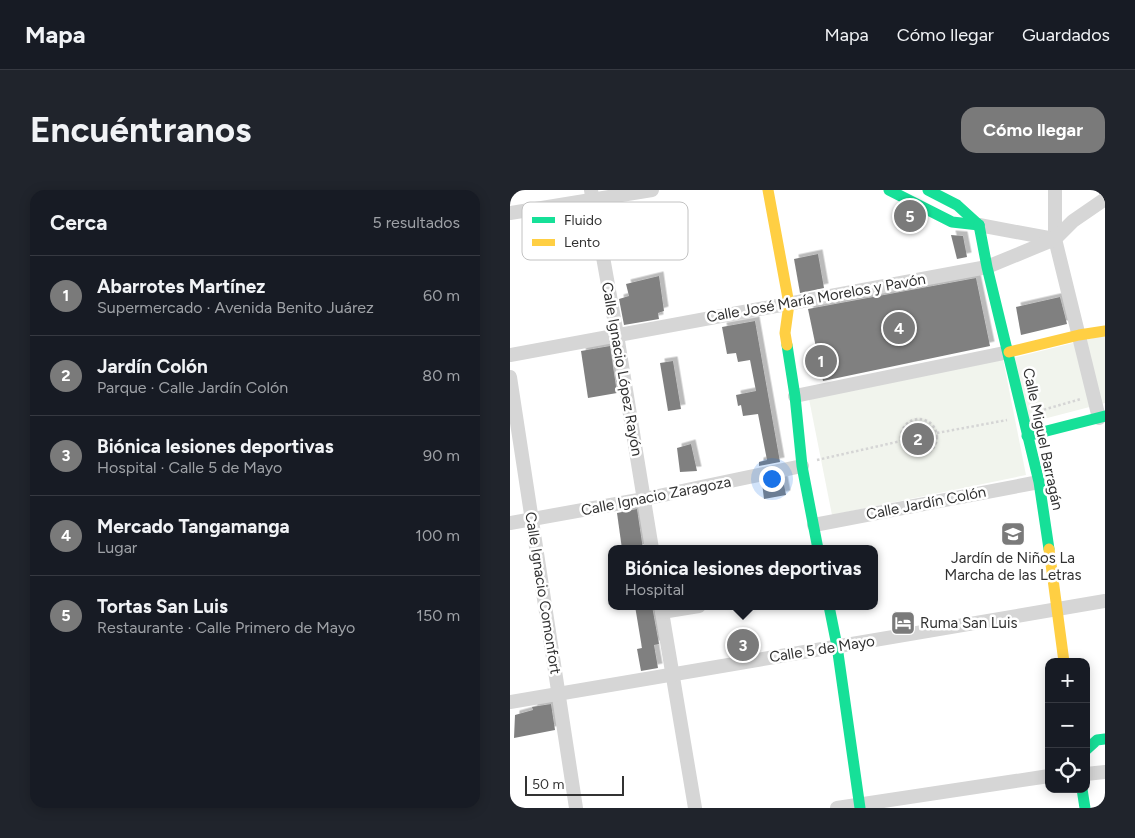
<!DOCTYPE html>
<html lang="es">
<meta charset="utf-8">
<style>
:root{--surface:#171b24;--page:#20242c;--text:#f1f3f6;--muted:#9ea1a6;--line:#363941;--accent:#7a7a7a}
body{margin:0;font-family:Figtree,sans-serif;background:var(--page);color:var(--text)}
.controls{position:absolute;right:15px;bottom:15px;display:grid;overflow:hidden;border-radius:10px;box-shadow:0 2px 12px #0003}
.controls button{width:45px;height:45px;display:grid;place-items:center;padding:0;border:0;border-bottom:1px solid var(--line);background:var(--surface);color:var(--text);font:25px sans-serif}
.scale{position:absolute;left:15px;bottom:12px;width:99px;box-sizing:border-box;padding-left:5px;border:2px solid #323232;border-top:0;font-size:14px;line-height:18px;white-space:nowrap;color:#323232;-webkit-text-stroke:4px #fff;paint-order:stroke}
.you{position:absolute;left:261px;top:288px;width:18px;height:18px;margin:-12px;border:4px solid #fff;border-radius:50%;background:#1a73e8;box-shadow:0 0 0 8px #1a73e833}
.badge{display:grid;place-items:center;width:32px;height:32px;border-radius:50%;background:var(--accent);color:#fff;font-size:16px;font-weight:700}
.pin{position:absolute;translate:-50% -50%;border:2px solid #fff;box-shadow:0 1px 5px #0006}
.popup{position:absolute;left:98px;top:355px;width:270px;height:65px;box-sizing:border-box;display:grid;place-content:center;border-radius:10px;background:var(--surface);filter:drop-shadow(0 1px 4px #0005);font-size:16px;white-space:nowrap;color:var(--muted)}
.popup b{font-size:19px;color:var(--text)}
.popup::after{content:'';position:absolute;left:50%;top:100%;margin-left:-10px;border:10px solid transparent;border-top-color:var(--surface)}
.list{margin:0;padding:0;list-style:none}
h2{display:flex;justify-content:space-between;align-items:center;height:65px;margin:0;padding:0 20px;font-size:21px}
h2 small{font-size:16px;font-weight:400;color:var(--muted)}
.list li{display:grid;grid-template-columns:32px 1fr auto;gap:15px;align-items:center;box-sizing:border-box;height:80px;padding:0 20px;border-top:1px solid var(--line)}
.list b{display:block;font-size:19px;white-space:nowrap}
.list p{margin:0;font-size:16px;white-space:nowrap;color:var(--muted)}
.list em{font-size:16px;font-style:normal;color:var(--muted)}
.icon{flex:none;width:28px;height:28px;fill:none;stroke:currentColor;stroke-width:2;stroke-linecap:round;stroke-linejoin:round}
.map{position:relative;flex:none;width:595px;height:618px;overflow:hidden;border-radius:15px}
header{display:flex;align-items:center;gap:30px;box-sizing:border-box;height:70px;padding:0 25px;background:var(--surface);border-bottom:1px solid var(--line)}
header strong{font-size:24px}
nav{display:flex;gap:28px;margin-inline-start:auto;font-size:18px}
.intro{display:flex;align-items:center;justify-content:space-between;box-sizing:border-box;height:120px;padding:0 30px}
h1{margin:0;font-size:35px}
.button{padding:12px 22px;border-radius:15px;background:var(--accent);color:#fff;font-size:18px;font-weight:700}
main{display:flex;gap:30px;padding:0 30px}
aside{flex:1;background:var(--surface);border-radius:15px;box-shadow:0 2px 12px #0003}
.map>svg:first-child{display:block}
.green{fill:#f1f4ed}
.building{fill:#808080;filter:url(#shadow)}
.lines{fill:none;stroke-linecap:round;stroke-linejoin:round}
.path{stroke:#d5d5d5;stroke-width:2.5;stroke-dasharray:2.5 2.5;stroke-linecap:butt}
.street{stroke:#d6d6d6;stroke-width:14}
.fast{stroke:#16e098;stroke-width:11}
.slow{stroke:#ffcf43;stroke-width:11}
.labels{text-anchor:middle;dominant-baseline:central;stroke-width:5;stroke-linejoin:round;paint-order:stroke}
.street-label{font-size:15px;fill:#323232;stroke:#fff}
.poi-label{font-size:15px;fill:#323232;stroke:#fff}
.key{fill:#fff;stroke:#c2c2c2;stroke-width:1}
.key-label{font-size:14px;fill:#323232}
</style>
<header>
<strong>Mapa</strong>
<nav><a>Mapa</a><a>Cómo llegar</a><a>Guardados</a></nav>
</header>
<div class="intro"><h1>Encuéntranos</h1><a class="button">Cómo llegar</a></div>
<main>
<aside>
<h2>Cerca<small>5 resultados</small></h2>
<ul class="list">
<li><span class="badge">1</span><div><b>Abarrotes Martínez</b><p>Supermercado · Avenida Benito Juárez</p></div><em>60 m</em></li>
<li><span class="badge">2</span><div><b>Jardín Colón</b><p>Parque · Calle Jardín Colón</p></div><em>80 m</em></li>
<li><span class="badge">3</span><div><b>Biónica lesiones deportivas</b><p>Hospital · Calle 5 de Mayo</p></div><em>90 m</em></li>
<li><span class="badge">4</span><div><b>Mercado Tangamanga</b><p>Lugar</p></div><em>100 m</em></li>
<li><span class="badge">5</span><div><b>Tortas San Luis</b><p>Restaurante · Calle Primero de Mayo</p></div><em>150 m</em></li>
</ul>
</aside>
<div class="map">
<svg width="595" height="618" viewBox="0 0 595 618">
<defs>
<filter id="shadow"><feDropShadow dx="4.5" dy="-4.5" stdDeviation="0" flood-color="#0004"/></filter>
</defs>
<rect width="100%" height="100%" fill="#fff"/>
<!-- green -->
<g class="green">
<path d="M 595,145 L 595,213 L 518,233 L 503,168 Z"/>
<path d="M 493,169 L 516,285 L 322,325 L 299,209 Z"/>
</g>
<!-- building -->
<g class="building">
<path d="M 441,45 L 453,46 L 457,67 L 447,69 Z"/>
<path d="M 308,64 L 314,98 L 290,103 L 284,69 Z"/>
<path d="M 149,86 L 154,121 L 148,123 L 149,129 L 114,135 L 109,109 L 119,106 L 116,94 Z"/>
<path d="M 466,88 L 480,156 L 313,191 L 298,119 Z"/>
<path d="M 550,107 L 557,134 L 511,145 L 506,117 Z"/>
<path d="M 245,131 L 270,272 L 249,276 L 249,272 L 257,270 L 248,224 L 233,226 L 231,215 L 228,216 L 226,205 L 246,201 L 240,170 L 228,172 L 226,163 L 217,164 L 212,137 Z"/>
<path d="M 100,156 L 107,203 L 78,208 L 71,161 Z"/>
<path d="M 163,171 L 171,219 L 158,221 L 150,173 Z"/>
<path d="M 181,254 L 187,281 L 170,282 L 167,258 Z"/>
<path d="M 273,289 L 276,305 L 254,309 L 252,293 Z"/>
<path d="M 127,319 L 133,359 L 112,359 L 107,323 Z"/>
<path d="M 125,416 L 142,416 L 149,454 L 144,455 L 148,478 L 131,481 L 127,459 L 132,458 Z"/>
<path d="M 41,514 L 45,540 L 4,548 L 5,525 L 23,520 L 22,517 Z"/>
</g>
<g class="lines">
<!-- path -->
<g class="path">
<path d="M 529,221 L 571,209"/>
<circle cx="409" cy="247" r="18"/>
<path d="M 427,243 L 497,230"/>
<path d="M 307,270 L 391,251"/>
</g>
<!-- street -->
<g class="street">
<path d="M 81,0 L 107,145 L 142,359"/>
<path d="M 545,0 L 545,49 L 589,228"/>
<path d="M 0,23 L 142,0"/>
<path d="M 469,35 L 544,49"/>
<path d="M 0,165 L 477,77 L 545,49 L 563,31 L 595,9"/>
<path d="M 0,187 L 66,618"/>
<path d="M 285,206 L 499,162"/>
<path d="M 0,333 L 134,309 L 292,276"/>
<path d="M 304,335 L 529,292"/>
<path d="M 151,416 L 185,618"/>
<path d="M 152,422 L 189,416"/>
<path d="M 0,512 L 595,411"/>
<path d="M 576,584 L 595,582"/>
<path d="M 327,618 L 539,586"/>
</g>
<!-- fast -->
<g class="fast">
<path d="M 379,0 L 442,32 L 469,35"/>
<path d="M 418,0 L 447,15 L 469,35"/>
<path d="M 469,35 L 477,77 L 529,292 L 539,359"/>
<path d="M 277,155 L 285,206 L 292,276 L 308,359"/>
<path d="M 517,246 L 595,226"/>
<path d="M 319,416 L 327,456 L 350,618"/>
<path d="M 576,560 L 587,550 L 595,549"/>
<path d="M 572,599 L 575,618"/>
</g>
<!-- slow -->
<g class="slow">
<path d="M 258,0 L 279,114 L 275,143 L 277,155"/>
<path d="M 499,162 L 569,145 L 595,141"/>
<path d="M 539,359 L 554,472"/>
</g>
</g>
<!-- icons -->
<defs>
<symbol id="school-square" viewBox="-11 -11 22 22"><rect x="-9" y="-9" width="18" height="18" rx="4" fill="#7a7a7a" stroke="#fff"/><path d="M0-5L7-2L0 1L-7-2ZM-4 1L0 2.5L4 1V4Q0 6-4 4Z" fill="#fff"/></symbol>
<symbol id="hotel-square" viewBox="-11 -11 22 22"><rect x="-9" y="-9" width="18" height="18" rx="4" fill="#7a7a7a" stroke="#fff"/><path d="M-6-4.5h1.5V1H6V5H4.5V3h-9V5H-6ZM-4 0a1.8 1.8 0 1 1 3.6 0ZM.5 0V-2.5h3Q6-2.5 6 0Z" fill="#fff"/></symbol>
</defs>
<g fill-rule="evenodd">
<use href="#school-square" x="489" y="330" width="28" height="28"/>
<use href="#hotel-square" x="379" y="419" width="28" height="28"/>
</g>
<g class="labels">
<!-- street labels -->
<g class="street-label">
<text transform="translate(306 108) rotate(-10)">Calle José María Morelos y Pavón</text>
<text transform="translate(112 179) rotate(80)">Calle Ignacio López Rayón</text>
<text transform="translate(533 249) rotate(78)">Calle Miguel Barragán</text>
<text transform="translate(146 306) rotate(-11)">Calle Ignacio Zaragoza</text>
<text transform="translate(416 313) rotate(-11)">Calle Jardín Colón</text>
<text transform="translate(33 403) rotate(81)">Calle Ignacio Comonfort</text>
<text transform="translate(312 459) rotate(-9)">Calle 5 de Mayo</text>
</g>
<!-- poi labels -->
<g class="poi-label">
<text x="503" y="368">Jardín de Niños La<tspan x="503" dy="17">Marcha de las Letras</tspan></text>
<text x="410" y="433" text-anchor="start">Ruma San Luis</text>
</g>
</g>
<!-- legend -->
<rect x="12" y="12" width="166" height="58" rx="8" class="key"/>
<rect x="22" y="27" width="23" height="6" fill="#16e098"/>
<rect x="22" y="49" width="23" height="7" fill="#ffcf43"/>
<g class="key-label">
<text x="54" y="35">Fluido</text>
<text x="54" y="57">Lento</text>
</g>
</svg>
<div class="controls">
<button>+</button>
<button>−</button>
<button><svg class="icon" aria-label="locate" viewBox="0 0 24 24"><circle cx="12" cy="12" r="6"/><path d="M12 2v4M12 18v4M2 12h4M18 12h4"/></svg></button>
</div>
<div class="scale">50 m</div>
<div class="you"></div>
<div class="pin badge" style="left:311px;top:171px">1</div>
<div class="pin badge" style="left:408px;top:249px">2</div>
<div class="pin badge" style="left:233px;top:455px">3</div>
<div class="popup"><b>Biónica lesiones deportivas</b>Hospital</div>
<div class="pin badge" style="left:389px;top:138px">4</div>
<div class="pin badge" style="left:400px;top:26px">5</div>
</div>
</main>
